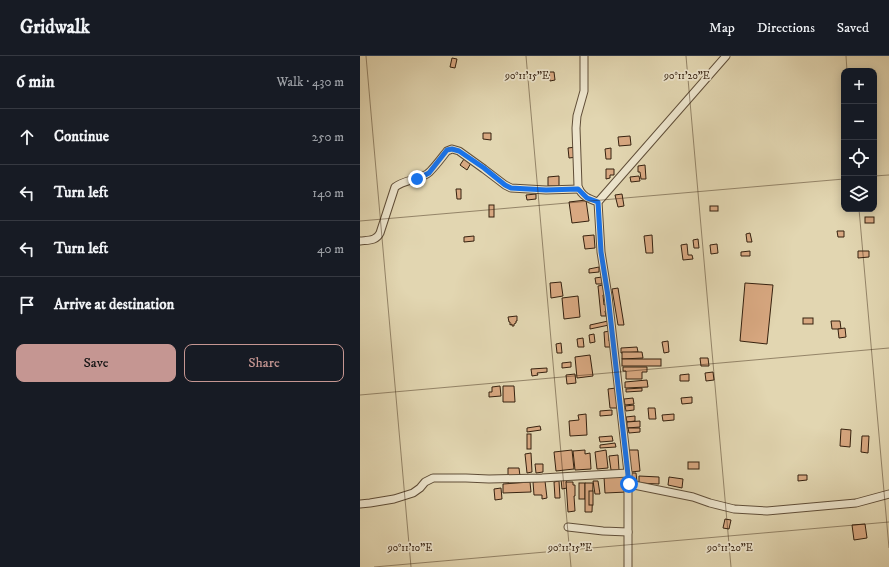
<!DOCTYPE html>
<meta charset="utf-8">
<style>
:root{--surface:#171b24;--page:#20242c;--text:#f1f3f6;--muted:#9ea1a6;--line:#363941;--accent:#c59692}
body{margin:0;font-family:"IM FELL DW Pica",serif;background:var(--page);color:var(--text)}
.controls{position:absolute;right:12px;top:12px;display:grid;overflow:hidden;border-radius:8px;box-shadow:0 2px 10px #0003}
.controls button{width:36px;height:36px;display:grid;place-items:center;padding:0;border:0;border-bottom:1px solid var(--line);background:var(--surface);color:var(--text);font:20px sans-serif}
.stop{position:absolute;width:12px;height:12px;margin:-9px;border:3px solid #1a73e8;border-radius:50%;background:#fff}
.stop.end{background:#1a73e8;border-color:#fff;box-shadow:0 1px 4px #0008}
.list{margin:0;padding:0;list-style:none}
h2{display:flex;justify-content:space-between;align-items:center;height:52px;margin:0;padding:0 16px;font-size:17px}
h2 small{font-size:13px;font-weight:400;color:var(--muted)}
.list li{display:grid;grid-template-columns:26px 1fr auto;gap:12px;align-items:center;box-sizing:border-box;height:56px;padding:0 16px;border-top:1px solid var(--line)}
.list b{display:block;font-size:15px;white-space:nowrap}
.list em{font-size:13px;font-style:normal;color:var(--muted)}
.actions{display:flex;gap:8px;padding:12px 16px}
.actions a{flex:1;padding:9px 0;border:1px solid var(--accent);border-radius:8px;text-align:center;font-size:14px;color:var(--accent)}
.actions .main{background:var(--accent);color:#111}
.icon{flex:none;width:22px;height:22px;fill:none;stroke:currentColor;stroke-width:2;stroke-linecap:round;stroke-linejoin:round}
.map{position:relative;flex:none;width:529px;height:511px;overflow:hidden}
header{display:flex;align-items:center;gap:24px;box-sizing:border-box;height:56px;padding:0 20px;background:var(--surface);border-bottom:1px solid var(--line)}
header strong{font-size:19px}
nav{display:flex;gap:22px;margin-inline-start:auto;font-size:14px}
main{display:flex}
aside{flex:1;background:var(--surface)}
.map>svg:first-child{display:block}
.building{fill:#d8a881;stroke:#35210f}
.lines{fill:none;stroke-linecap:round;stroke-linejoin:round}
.street-casing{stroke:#604e38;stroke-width:9}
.street{stroke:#ece4cc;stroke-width:7}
.route{stroke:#1a73e8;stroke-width:5}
.ticks{fill:none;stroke:#35210f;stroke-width:1;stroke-opacity:0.45}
.ticks-label{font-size:10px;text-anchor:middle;fill:#35210f;stroke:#ece4cc;stroke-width:3.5;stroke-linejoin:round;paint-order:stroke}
</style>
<header>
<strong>Gridwalk</strong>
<nav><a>Map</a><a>Directions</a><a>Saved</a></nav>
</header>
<main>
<aside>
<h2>6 min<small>Walk · 430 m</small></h2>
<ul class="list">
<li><svg class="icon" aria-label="ahead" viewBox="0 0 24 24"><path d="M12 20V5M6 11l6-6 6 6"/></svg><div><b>Continue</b></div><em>250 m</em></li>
<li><svg class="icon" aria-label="left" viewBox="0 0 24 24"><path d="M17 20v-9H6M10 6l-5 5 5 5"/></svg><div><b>Turn left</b></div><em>140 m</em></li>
<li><svg class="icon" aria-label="left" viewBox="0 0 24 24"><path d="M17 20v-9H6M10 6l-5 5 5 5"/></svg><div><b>Turn left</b></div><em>40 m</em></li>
<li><svg class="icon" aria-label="arrive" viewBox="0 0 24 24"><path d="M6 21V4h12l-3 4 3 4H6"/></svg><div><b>Arrive at destination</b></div></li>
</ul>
<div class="actions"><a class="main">Save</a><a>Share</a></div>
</aside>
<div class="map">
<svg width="529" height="511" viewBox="0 0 529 511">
<rect width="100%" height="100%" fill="#e2d6b1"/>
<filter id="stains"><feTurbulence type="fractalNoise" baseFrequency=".005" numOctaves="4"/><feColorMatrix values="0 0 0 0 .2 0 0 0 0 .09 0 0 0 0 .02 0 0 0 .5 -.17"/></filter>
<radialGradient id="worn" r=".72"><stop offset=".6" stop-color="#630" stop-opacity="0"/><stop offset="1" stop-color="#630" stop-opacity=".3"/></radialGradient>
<!-- building -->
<g class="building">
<path d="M 92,2 L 97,3 L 95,12 L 90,11 Z"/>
<path d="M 189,16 L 194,16 L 195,24 L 190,25 Z"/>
<path d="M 123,77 L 131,77 L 131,84 L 123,83 Z"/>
<path d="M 270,80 L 271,89 L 259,90 L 258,81 Z"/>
<path d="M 216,91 L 217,101 L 209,102 L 208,92 Z"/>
<path d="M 251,92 L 251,103 L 246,103 L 245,93 Z"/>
<path d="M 104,103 L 111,107 L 107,114 L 100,109 Z"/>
<path d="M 285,109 L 286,123 L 281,123 L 280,116 L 278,116 L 278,110 Z"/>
<path d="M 246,113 L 254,113 L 254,119 L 250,119 L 250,122 L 246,123 Z"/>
<path d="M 199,120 L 199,130 L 188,130 L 188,121 Z"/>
<path d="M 279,120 L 280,125 L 271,126 L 270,121 Z"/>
<path d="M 96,133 L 101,133 L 101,143 L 97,143 Z"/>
<path d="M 176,138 L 176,143 L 167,144 L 166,139 Z"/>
<path d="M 262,138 L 264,150 L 258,151 L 255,139 Z"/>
<path d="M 226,144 L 229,165 L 212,167 L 209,146 Z"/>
<rect x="129" y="149" width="5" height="12"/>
<rect x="350" y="150" width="8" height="5"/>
<rect x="505" y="161" width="9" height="6"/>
<path d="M 477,175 L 484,175 L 484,181 L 478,181 Z"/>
<path d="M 390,177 L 392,186 L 387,186 L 386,178 Z"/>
<path d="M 234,179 L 235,192 L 225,193 L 223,180 Z"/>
<path d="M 292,179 L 293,197 L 286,197 L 284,180 Z"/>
<path d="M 114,180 L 114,185 L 104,186 L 104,181 Z"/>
<path d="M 338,183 L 339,192 L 334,192 L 333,184 Z"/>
<path d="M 327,188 L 328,199 L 332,199 L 333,203 L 323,204 L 321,189 Z"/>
<path d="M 357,188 L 358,197 L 351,198 L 350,189 Z"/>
<path d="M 390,195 L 390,200 L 381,200 L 381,196 Z"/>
<path d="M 498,195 L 509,195 L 509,201 L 498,202 Z"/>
<path d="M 239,211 L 239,216 L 229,217 L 229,213 Z"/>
<path d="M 242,221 L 242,228 L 236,228 L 235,222 Z"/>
<path d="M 201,226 L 203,240 L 191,242 L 190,227 Z"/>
<path d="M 385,227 L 413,229 L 407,288 L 380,285 Z"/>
<path d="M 243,229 L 244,239 L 243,239 L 244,249 L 246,248 L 247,254 L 245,255 L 246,260 L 241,260 L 238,230 Z"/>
<path d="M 258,232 L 264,269 L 258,269 L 252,233 Z"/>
<path d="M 218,240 L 220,261 L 204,263 L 202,242 Z"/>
<path d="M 157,260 L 157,265 L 156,265 L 156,267 L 154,268 L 154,270 L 152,270 L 152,268 L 150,269 L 150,266 L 149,266 L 148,261 Z"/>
<rect x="443" y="262" width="10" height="6"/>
<path d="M 248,265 L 249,269 L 230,273 L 230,269 Z"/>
<path d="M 471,265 L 480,265 L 481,273 L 472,273 Z"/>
<path d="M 485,272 L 486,281 L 479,282 L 478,273 Z"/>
<path d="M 250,275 L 251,280 L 249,280 L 249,285 L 251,285 L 252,291 L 245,291 L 244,276 Z"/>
<path d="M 234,278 L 235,286 L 230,287 L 229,279 Z"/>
<path d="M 223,282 L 224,291 L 218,291 L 217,283 Z"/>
<path d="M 308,285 L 309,296 L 304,297 L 302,286 Z"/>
<path d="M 201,287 L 202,297 L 197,297 L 196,288 Z"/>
<path d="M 277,291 L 278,296 L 261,297 L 261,292 Z"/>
<path d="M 262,296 L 282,296 L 283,302 L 262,303 Z"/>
<path d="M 230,299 L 233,320 L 217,322 L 215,301 Z"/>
<path d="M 340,302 L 348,302 L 349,310 L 341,310 Z"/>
<rect x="262" y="303" width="39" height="7"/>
<path d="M 211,306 L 211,311 L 202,312 L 202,307 Z"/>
<path d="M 263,311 L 287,311 L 287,316 L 282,316 L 282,323 L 266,323 L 266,315 L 263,315 Z"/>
<path d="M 187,312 L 187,316 L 177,317 L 178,319 L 172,320 L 171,313 Z"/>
<path d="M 353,316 L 354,324 L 346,325 L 345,317 Z"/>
<path d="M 215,318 L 216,327 L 207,328 L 206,319 Z"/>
<path d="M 329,318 L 329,325 L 320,325 L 320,319 Z"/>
<path d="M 287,324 L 288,331 L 265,332 L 265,326 Z"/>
<path d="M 140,330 L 141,340 L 129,341 L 129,336 L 132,336 L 132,331 Z"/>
<path d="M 143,330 L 154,330 L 155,346 L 143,346 Z"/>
<path d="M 256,332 L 258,352 L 250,352 L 248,333 Z"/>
<path d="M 282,332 L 282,335 L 266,336 L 266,333 Z"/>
<path d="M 332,341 L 332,347 L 322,348 L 321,342 Z"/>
<path d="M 273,342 L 274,348 L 265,349 L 264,343 Z"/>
<path d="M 274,349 L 274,354 L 266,355 L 265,350 Z"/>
<path d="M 288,352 L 295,352 L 296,363 L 289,363 Z"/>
<path d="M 252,354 L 252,359 L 240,360 L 240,355 Z"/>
<path d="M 226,358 L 227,379 L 210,380 L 209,365 L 219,364 L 218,359 Z"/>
<path d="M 314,358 L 314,364 L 303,365 L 302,359 Z"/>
<path d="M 275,360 L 275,365 L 267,366 L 266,361 Z"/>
<path d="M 280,365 L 280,371 L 267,372 L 267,366 Z"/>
<path d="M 180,370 L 181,374 L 167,376 L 167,372 Z"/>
<path d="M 268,372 L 280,372 L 280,376 L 269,377 Z"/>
<path d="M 481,373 L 491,374 L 490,391 L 480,390 Z"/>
<rect x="167" y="378" width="4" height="15"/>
<path d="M 252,380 L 253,385 L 240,386 L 239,381 Z"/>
<path d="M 502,380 L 509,380 L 508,397 L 501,396 Z"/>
<path d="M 255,387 L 256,391 L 240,392 L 240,389 Z"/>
<path d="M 212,394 L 214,413 L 196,415 L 194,396 Z"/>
<path d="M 225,394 L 225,398 L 230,397 L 231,413 L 215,414 L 213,395 Z"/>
<path d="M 246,394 L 248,412 L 237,413 L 235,396 Z"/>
<path d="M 269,394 L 278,394 L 280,415 L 271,416 Z"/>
<path d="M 171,397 L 172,416 L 167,417 L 165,398 Z"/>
<path d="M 258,399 L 259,414 L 251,414 L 249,400 Z"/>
<rect x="328" y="406" width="11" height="7"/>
<path d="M 175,408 L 183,408 L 183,416 L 176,417 Z"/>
<path d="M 148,412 L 159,412 L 160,420 L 148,420 Z"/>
<path d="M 271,417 L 276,417 L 277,426 L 271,426 Z"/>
<path d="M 438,419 L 447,419 L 447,424 L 438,425 Z"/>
<path d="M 266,420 L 267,436 L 245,437 L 244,421 Z"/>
<path d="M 279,420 L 299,421 L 299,428 L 279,427 Z"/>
<path d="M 309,421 L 323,423 L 322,432 L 308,429 Z"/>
<path d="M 201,423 L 206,423 L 207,432 L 202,433 Z"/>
<path d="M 185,425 L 187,442 L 182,443 L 182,439 L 174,439 L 173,426 Z"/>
<path d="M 199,425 L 200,442 L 195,442 L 194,426 Z"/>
<path d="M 233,425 L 238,425 L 240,438 L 235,438 Z"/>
<path d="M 170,426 L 171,436 L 143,437 L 143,428 Z"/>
<path d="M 206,426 L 213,426 L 213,429 L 215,429 L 215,440 L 214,440 L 215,455 L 208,456 Z"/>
<rect x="219" y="427" width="6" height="16"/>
<path d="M 225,427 L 233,427 L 232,456 L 225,456 Z"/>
<path d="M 141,432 L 142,443 L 135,444 L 134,433 Z"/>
<rect x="229" y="435" width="4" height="14"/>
<path d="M 365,463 L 371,464 L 369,473 L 363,472 Z"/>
<path d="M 505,468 L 507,482 L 494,484 L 492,469 Z"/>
</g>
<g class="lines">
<defs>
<g id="street">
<path d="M 224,0 L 224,35 L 217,60 L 216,72 L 218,130 C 221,140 229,143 238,146"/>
<path d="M 0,185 C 9,184 16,185 20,177 L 35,131 C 44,124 57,124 67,118 C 72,115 83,100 87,95 L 92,93 L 99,95 L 124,113 L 145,129 L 151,132 L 186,134 L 219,133"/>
<path d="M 269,428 L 333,441 L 350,447 L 374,453 L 407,455 L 496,447 L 529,438"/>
<path d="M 0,448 L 10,447 L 34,443 L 53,437 L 60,432 L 65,426 L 73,422 L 106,422 L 129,423 L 182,422 L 268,417"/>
<path d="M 208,471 L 243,475 L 268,476"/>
<path d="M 268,511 L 268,417 L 248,240 L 241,196 L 238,146 L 366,0"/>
</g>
</defs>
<!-- street casing -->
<use href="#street" class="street-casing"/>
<!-- street -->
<use href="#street" class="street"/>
</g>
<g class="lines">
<!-- route -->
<path class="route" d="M 57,123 L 69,117 L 87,94 L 92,93 L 99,95 L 124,112 L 145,129 L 151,132 L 186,134 L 218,133 L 227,142 L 238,146 L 241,196 L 248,240 L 269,428"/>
</g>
<!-- ticks -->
<path class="ticks" d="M 6,0 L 51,511M 166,0 L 211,511M 326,0 L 371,511M 486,0 L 487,15M 514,120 L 529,119M 499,153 L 529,492M 0,165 L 484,123M 0,339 L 529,292M 14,511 L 529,466"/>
<g class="ticks-label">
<text x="167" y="23">90°11'15"E</text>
<text x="327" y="23">90°11'20"E</text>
<text x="50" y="495">90°11'10"E</text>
<text x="210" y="495">90°11'15"E</text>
<text x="370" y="495">90°11'20"E</text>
</g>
<rect width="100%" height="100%" filter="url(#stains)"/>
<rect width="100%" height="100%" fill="url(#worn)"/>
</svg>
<div class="controls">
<button>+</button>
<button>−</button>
<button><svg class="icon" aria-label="locate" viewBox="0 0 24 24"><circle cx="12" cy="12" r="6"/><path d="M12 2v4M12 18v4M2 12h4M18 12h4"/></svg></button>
<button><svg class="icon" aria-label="layers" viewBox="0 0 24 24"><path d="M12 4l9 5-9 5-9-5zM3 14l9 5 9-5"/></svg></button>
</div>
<div class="stop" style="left:269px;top:428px"></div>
<div class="stop end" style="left:57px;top:123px"></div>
</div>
</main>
